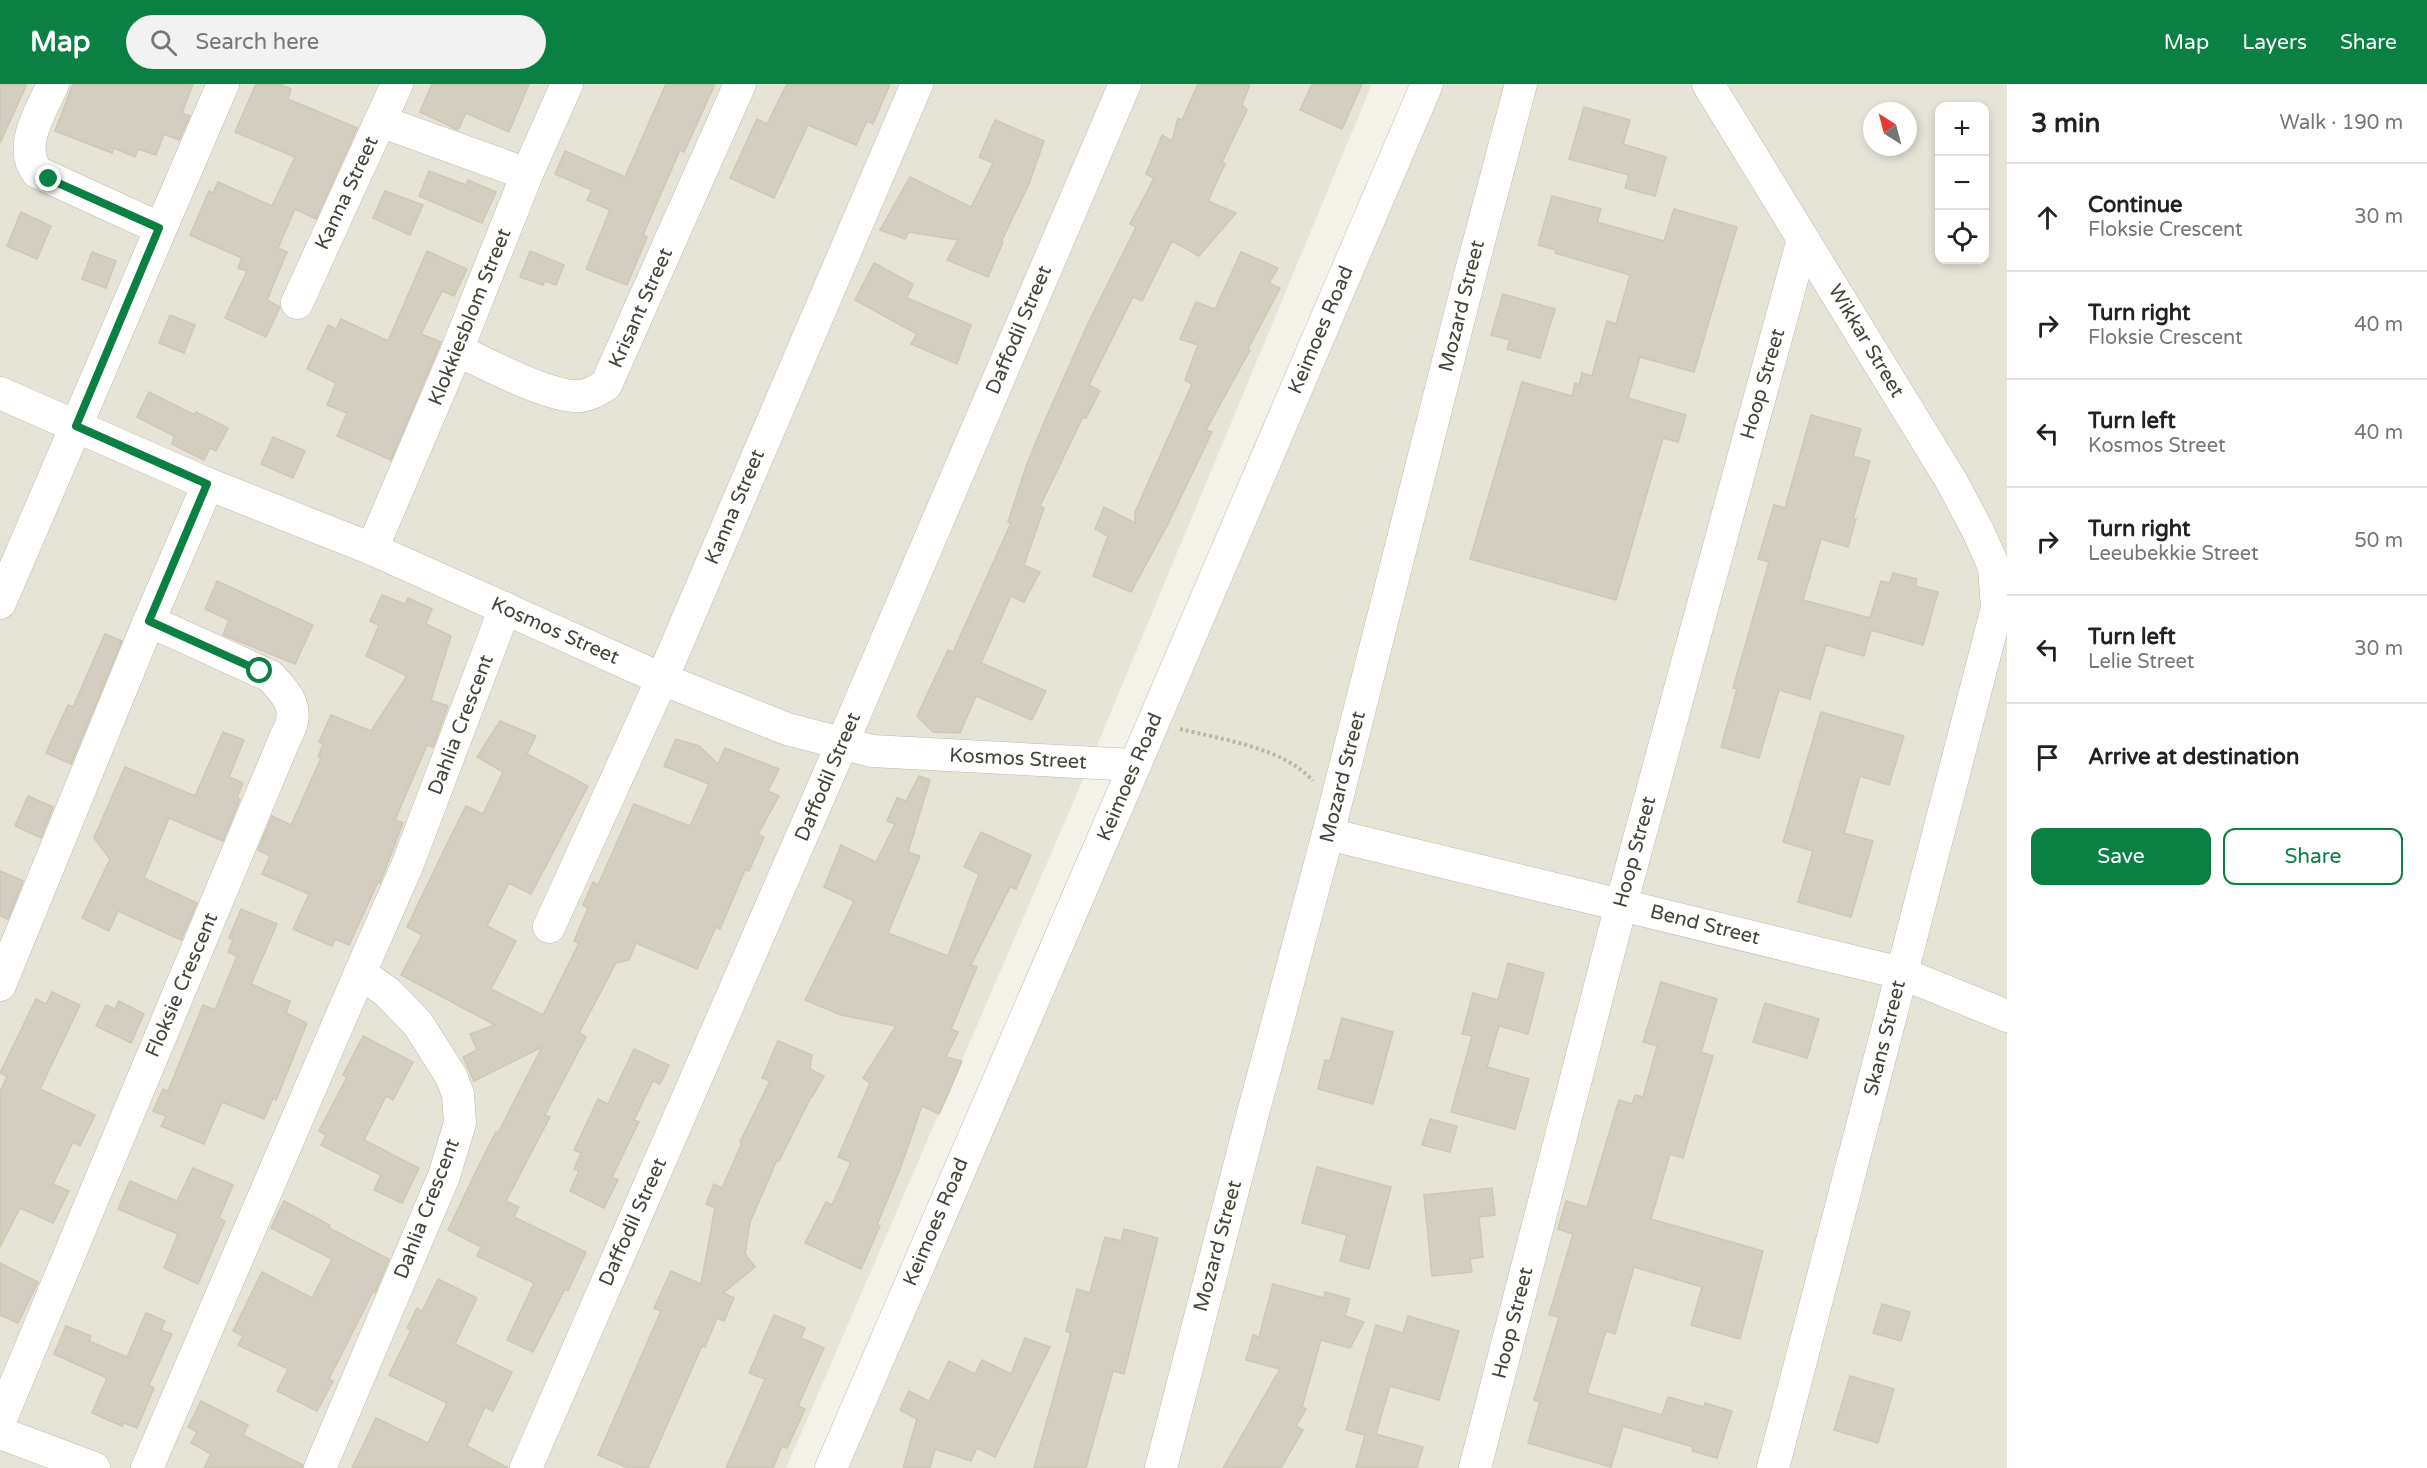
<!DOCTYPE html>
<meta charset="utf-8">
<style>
:root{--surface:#fff;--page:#f2f2f2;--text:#222;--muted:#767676;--line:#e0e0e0;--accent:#0b8043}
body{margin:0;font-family:"Varela Round",sans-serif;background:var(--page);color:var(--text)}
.controls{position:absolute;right:18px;top:18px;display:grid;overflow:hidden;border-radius:12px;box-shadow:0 3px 9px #0003}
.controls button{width:54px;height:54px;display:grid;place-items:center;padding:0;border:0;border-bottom:2px solid var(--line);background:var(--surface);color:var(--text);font:30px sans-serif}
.compass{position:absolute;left:1863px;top:18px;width:54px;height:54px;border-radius:50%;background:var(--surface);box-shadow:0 3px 9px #0003;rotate:324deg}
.stop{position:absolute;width:18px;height:18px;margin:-14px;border:4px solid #0b8043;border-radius:50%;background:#fff}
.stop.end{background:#0b8043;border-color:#fff;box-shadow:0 2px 6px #0008}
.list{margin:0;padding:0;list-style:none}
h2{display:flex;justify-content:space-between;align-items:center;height:78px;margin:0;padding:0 24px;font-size:26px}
h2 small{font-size:20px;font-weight:400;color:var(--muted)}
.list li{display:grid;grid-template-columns:39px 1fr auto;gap:18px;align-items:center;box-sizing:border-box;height:108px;padding:0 24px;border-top:2px solid var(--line)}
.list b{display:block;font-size:22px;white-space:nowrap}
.list p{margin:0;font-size:20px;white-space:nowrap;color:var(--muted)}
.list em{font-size:20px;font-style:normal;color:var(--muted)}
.actions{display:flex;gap:12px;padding:18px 24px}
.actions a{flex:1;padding:14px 0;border:2px solid var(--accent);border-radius:12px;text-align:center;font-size:21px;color:var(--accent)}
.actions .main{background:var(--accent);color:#fff}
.icon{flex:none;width:33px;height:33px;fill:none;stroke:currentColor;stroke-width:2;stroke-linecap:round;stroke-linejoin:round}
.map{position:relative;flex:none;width:2007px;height:1384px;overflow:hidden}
header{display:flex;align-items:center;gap:36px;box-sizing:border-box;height:84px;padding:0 30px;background:var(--accent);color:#fff}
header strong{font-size:28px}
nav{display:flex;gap:33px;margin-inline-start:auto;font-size:21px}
.search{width:420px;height:54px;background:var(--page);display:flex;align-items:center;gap:15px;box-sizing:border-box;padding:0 21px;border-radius:33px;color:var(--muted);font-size:22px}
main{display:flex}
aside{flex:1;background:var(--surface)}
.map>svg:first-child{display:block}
.residential{fill:#e6e3d7;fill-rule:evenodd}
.building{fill:#d3cebf;stroke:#cdc7b3;stroke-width:1.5}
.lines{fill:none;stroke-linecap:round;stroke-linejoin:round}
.minor-casing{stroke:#bdbaac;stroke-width:33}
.path{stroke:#beb79e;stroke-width:4;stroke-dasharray:3 3;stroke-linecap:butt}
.minor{stroke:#fff;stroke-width:32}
.route{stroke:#0b8043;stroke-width:8}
.labels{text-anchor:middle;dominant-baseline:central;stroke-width:5;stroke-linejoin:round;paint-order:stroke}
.street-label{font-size:20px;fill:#454238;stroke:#fff}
</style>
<header>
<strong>Map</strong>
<div class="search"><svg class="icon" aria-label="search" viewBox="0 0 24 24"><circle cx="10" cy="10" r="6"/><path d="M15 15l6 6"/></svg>Search here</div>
<nav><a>Map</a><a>Layers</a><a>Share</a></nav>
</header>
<main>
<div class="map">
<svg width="2007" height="1384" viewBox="0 0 2007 1384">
<rect width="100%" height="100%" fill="#f3f1e8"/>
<!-- residential -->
<g class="residential">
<path d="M 0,0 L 1372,0 L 1078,707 L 786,1384 L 0,1384 Z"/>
<path d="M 1441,0 L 2007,0 L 2007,1384 L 835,1384 ZM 1940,22 L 1984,22 L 1984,176 L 1940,176 ZM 1872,27 L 1908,27 L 1908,63 L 1872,63 Z"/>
</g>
<!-- building -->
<g class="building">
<path d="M 0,0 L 27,0 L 0,59 Z"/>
<path d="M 73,0 L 193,0 L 182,29 L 190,32 L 179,56 L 164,50 L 156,71 L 138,65 L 135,73 L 114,64 L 112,69 L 55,47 Z"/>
<path d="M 256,0 L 280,0 L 291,5 L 288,15 L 357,44 L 316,135 L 295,125 L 278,164 L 287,168 L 267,216 L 280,223 L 266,253 L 225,234 L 247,187 L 238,184 L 242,174 L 190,151 L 209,107 L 213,109 L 218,98 L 272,122 L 295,73 L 235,48 Z"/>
<path d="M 432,0 L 529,0 L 509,48 L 466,29 L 458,46 L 420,28 Z"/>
<path d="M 666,0 L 715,0 L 684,68 L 680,66 L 643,151 L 647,153 L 627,201 L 586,185 L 610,126 L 587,116 L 592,106 L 555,90 L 565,67 L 625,93 Z"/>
<path d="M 787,0 L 890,0 L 873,40 L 867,37 L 856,61 L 808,41 L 774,114 L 730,94 L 757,35 L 767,40 Z"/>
<path d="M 1198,0 L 1250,0 L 1242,21 L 1247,26 L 1222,78 L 1225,80 L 1208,117 L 1236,129 L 1199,172 L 1172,157 L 1142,217 L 1133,213 L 1089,301 L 1100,307 L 1086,334 L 1083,333 L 1040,422 L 1044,424 L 1024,481 L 1040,488 L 1024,518 L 1011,512 L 981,579 L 1046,607 L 1032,636 L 976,612 L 960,649 L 933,648 L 917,632 L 948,566 L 953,568 L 1011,439 L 1008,438 L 1027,380 L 1046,334 L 1090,235 L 1136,143 L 1130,140 L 1154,94 L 1146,90 L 1162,51 L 1172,57 L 1178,34 L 1182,36 Z"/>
<path d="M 1312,0 L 1362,0 L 1342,45 L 1300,26 Z"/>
<path d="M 1584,23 L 1630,36 L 1623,60 L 1666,73 L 1655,112 L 1625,104 L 1629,91 L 1569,75 Z"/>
<path d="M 995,36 L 1044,57 L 1029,100 L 1001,158 L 1003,158 L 988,193 L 947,176 L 958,156 L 909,148 L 905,155 L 880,146 L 910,93 L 971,123 L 993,79 L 979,73 Z"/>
<path d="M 429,87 L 466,101 L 468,96 L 496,108 L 482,139 L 419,112 Z"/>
<path d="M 385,107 L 423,121 L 410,151 L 373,134 Z"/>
<path d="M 1552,112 L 1601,125 L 1597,138 L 1664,157 L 1674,125 L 1737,143 L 1694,288 L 1640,273 L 1628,314 L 1686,331 L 1678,358 L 1663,354 L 1616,516 L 1470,475 L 1522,298 L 1572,312 L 1575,299 L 1579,301 L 1582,289 L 1592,292 L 1607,237 L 1616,240 L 1630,191 L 1555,169 L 1556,166 L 1538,161 Z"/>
<path d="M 21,128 L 51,142 L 37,175 L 7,162 Z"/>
<path d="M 427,167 L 467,185 L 454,212 L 442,207 L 421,250 L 441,258 L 391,376 L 337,352 L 347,329 L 327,321 L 336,299 L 307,285 L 328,241 L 336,245 L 341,235 L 388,257 Z"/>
<path d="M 530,167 L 564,181 L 556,201 L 545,197 L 543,201 L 520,193 Z"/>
<path d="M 92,168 L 116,177 L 106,204 L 82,195 Z"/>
<path d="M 1241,168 L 1278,184 L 1269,199 L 1280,204 L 1248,265 L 1250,266 L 1206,346 L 1212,348 L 1168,440 L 1131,508 L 1093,492 L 1108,452 L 1095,445 L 1104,423 L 1135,439 L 1135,428 L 1192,300 L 1185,296 L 1198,261 L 1180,255 L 1196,218 L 1215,225 Z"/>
<path d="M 874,179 L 913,200 L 907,214 L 971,241 L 957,280 L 911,260 L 917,250 L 855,216 Z"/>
<path d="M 1503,210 L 1555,225 L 1540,274 L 1507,265 L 1510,256 L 1491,251 Z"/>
<path d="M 170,231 L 195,241 L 184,269 L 159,259 Z"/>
<path d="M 149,308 L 195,331 L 196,328 L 228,344 L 216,367 L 210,364 L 204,376 L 172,360 L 174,352 L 137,333 Z"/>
<path d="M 1811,331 L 1861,345 L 1853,372 L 1870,377 L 1853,435 L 1856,435 L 1848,463 L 1821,455 L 1803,516 L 1870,534 L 1881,497 L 1890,499 L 1893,489 L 1917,495 L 1915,502 L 1938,508 L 1923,561 L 1871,546 L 1864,572 L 1826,561 L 1810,615 L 1779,606 L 1759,674 L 1721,663 L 1737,605 L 1733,604 L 1769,478 L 1758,475 L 1774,421 L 1785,424 Z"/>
<path d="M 273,353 L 305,367 L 293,394 L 261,380 Z"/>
<path d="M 217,497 L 313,541 L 295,580 L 223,551 L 229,536 L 205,525 Z"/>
<path d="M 382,511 L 405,520 L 408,514 L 432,525 L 426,540 L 451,552 L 431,616 L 448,622 L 433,663 L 427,661 L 395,736 L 403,739 L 380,799 L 378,798 L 349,861 L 335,855 L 332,862 L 293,845 L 309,810 L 262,790 L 270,772 L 258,766 L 272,732 L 291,741 L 321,674 L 318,673 L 323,660 L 319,658 L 331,631 L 371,647 L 407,592 L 366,572 L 379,541 L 370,537 Z"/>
<path d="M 105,550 L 122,557 L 71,680 L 46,669 L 68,621 L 73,623 Z"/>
<path d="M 1821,628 L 1904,652 L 1889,701 L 1860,692 L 1844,749 L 1873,757 L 1851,833 L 1798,818 L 1813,767 L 1783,758 Z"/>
<path d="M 500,637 L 536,652 L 527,670 L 588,702 L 531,810 L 509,799 L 487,842 L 516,857 L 491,905 L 543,931 L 579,859 L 574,857 L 588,824 L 583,821 L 593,798 L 598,801 L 634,720 L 690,742 L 709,700 L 664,682 L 676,655 L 699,662 L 718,680 L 725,664 L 779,685 L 768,707 L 779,712 L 758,750 L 764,753 L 749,787 L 745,786 L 720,845 L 716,843 L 697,885 L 636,859 L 629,876 L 616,879 L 579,949 L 586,953 L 545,1031 L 550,1033 L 506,1117 L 519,1123 L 514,1133 L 586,1168 L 568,1207 L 565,1205 L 533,1268 L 507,1256 L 534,1199 L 477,1172 L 481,1163 L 448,1146 L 481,1077 L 496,1048 L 498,1049 L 542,963 L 474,997 L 463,973 L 477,966 L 470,950 L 495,941 L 401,891 L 422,851 L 407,843 L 446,762 L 466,722 L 483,730 L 503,688 L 477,673 Z"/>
<path d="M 223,648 L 244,656 L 229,693 L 243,699 L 237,714 L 240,715 L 223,757 L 169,734 L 144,794 L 197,819 L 181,856 L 118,827 L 109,847 L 82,834 L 110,775 L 94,754 L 125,683 L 195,712 Z"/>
<path d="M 919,692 L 930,696 L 908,768 L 920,772 L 888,849 L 948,872 L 979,790 L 964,783 L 981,748 L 1031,771 L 1016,805 L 1010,803 L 971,881 L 977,883 L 951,945 L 958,948 L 946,973 L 962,977 L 949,1008 L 939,1030 L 922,1022 L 900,1085 L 877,1141 L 880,1142 L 861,1185 L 805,1159 L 826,1118 L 832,1121 L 851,1078 L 838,1073 L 870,999 L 863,994 L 896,942 L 841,931 L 805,916 L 854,817 L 824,803 L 841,761 L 876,778 L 895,740 L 887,737 L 897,714 L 906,717 Z"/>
<path d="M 28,712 L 53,723 L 41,754 L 15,742 Z"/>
<path d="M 0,787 L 23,797 L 8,835 L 0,832 Z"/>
<path d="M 241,825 L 277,840 L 251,900 L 290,917 L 286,929 L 307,939 L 276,1016 L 273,1014 L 264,1035 L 222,1018 L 204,1060 L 161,1042 L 166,1032 L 153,1027 L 163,1005 L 168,1007 L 203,921 L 215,926 L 237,872 L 228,868 L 233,856 L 229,854 Z"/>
<path d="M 1508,879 L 1544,889 L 1528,950 L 1499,942 L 1487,983 L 1529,995 L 1515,1045 L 1451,1028 L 1472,952 L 1462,950 L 1473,909 L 1498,916 Z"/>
<path d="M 1661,898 L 1717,915 L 1701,968 L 1713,972 L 1696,1029 L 1683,1074 L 1670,1070 L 1651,1135 L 1763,1167 L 1740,1255 L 1691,1241 L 1702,1203 L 1634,1183 L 1615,1250 L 1606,1247 L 1587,1309 L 1662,1331 L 1668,1313 L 1704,1323 L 1705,1319 L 1732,1327 L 1717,1374 L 1692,1367 L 1693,1363 L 1623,1342 L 1611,1383 L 1528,1359 L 1540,1318 L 1534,1316 L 1559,1233 L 1549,1231 L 1573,1150 L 1558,1145 L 1566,1117 L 1587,1123 L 1619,1016 L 1632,1020 L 1635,1011 L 1643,1013 L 1657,962 L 1643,958 Z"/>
<path d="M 52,908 L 80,921 L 40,1005 L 95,1031 L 80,1062 L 73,1058 L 53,1100 L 69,1107 L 53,1139 L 20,1124 L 0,1163 L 0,1008 L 7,992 L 0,989 L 36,915 L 46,920 Z"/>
<path d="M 119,917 L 144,930 L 131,959 L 96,942 L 106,921 L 115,925 Z"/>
<path d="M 1765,919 L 1819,935 L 1807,974 L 1753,958 Z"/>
<path d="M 1342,934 L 1393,948 L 1373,1020 L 1318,1005 L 1325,976 L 1330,977 Z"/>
<path d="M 363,952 L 413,978 L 393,1016 L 386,1012 L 364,1056 L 419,1084 L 402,1119 L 374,1106 L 381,1091 L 321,1061 L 326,1051 L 319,1047 L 347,993 L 343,991 Z"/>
<path d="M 778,957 L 812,971 L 810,985 L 824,992 L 812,1013 L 811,1013 L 779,1077 L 777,1076 L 750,1138 L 745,1170 L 755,1183 L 723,1209 L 734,1214 L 724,1237 L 717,1234 L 705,1263 L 702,1262 L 648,1384 L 628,1384 L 598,1371 L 661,1227 L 654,1224 L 671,1187 L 701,1200 L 715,1124 L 706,1120 L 714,1100 L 722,1104 L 742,1059 L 740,1058 L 770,997 L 762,994 Z"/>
<path d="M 634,965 L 669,981 L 660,1000 L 653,997 L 634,1036 L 639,1038 L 612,1093 L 618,1096 L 604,1124 L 570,1107 L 579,1087 L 574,1085 L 581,1069 L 574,1066 L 598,1015 L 608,1020 Z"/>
<path d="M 1430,1035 L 1457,1042 L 1450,1068 L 1422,1061 Z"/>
<path d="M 1317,1083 L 1391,1103 L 1369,1185 L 1340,1177 L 1347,1151 L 1302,1139 Z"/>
<path d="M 193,1084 L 233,1101 L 219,1134 L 225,1137 L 198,1200 L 164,1184 L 178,1150 L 118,1125 L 130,1097 L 177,1117 Z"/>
<path d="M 1492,1104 L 1495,1131 L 1479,1133 L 1483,1173 L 1470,1175 L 1472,1188 L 1432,1192 L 1424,1111 Z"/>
<path d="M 284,1117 L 330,1141 L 329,1144 L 389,1175 L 375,1209 L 373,1208 L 329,1295 L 333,1297 L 317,1327 L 277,1307 L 288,1285 L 238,1261 L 243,1252 L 233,1247 L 262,1188 L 312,1214 L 332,1175 L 271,1144 Z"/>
<path d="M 1124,1145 L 1158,1154 L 1124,1290 L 1113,1287 L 1086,1384 L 1034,1384 L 1071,1249 L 1066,1247 L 1077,1205 L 1090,1209 L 1105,1153 L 1121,1157 Z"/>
<path d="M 0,1179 L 38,1198 L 18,1239 L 0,1231 Z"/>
<path d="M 438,1195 L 477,1214 L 455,1260 L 512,1288 L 493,1327 L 485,1323 L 467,1362 L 508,1384 L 352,1384 L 376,1334 L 428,1359 L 447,1319 L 389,1291 L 411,1246 L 407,1244 L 417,1224 L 422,1227 Z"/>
<path d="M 1273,1200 L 1324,1214 L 1325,1208 L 1350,1215 L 1345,1232 L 1364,1238 L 1350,1264 L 1321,1256 L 1302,1323 L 1306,1325 L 1296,1342 L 1303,1346 L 1281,1384 L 1223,1384 L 1280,1285 L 1246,1276 L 1253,1251 L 1259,1253 Z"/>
<path d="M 1882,1220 L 1910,1228 L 1901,1257 L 1873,1249 Z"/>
<path d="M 146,1229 L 165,1237 L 161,1246 L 172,1250 L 149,1301 L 154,1304 L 137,1344 L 124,1339 L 122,1342 L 92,1329 L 107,1294 L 54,1270 L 66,1242 L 91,1252 L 89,1257 L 127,1273 Z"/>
<path d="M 774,1231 L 805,1244 L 801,1254 L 824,1264 L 798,1322 L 805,1325 L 787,1364 L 782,1362 L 773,1384 L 726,1384 L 765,1295 L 749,1289 Z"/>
<path d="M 1408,1232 L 1459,1247 L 1439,1316 L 1390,1302 L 1376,1350 L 1423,1363 L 1417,1384 L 1356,1384 L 1365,1351 L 1346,1346 L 1376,1241 L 1403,1249 Z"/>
<path d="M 1025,1254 L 1050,1263 L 995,1373 L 977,1364 L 971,1377 L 935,1365 L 930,1384 L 903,1384 L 917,1335 L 900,1326 L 909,1307 L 929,1317 L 949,1277 L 975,1290 L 982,1276 L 1011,1290 Z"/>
<path d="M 1850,1292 L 1894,1305 L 1878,1359 L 1834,1346 Z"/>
<path d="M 201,1317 L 248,1341 L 243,1351 L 303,1381 L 302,1384 L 204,1384 L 211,1370 L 191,1359 L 197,1348 L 188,1343 Z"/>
</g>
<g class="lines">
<defs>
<g id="minor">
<path d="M 53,0 C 42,26 17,62 37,88 L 159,144"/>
<path d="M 1708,0 L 1952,398 L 1978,447 L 1994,483 L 1997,524 L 1773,1384"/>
<path d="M 380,37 L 527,90"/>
<path d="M 297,219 L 397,0"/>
<path d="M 457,266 C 485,279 552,315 580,312 C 590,311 598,306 606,301 L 740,0"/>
<path d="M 0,309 L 208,400 L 372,465 L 662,595 L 787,645 L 872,667 L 1135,681"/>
<path d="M 372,465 L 457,266 L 527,90 L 567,0"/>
<path d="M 0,519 L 223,0"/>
<path d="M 1328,750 L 1901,889 L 2007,932"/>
<path d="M 549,843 L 662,595 L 917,0"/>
<path d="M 0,901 L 149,537 L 208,400"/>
<path d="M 0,1337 L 286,652 C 301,627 289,611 270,592 L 149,537"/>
<path d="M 0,1349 L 94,1384"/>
<path d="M 147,1384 L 360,889"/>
<path d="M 320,1384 L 444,1092 L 460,1039 L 458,1010 L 451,992 L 418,940 L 387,908 L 360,889 L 407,782 L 505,524"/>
<path d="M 526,1384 L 842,660 L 1125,0"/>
<path d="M 831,1384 L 1135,681 L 1427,0"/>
<path d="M 1161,1384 L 1253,1029 L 1328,750 L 1469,195 L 1521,0"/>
<path d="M 1475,1384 L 1621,821 L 1803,155"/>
</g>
</defs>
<!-- minor casing -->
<use href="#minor" class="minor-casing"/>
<!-- path -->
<path class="path" d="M 1180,645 C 1220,655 1285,664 1313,697"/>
<!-- minor -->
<use href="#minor" class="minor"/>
</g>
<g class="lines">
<!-- route -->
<path class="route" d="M 49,95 L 159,144 L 76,342 L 207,400 L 149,537 L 260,587"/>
</g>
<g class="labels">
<!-- street labels -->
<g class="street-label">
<text transform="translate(347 109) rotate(-65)">Kanna Street</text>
<text transform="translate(1462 222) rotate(-76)">Mozard Street</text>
<text transform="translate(641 224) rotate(-66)">Krisant Street</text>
<text transform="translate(470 233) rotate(-68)">Klokkiesblom Street</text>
<text transform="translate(1019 246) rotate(-67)">Daffodil Street</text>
<text transform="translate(1321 246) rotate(-67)">Keimoes Road</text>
<text transform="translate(1866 257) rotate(59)">Wikkar Street</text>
<text transform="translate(1763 300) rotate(-74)">Hoop Street</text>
<text transform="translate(735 423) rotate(-67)">Kanna Street</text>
<text transform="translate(555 547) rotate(24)">Kosmos Street</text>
<text transform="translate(461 641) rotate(-69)">Dahlia Crescent</text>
<text transform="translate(1018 675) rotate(3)">Kosmos Street</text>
<text transform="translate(828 693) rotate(-67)">Daffodil Street</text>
<text transform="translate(1130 693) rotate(-67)">Keimoes Road</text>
<text transform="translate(1343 693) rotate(-76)">Mozard Street</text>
<text transform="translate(1635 768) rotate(-75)">Hoop Street</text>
<text transform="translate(1705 841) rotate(14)">Bend Street</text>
<text transform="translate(182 901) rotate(-67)">Floksie Crescent</text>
<text transform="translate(1885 954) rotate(-76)">Skans Street</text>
<text transform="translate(427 1125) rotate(-69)">Dahlia Crescent</text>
<text transform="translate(633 1138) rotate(-66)">Daffodil Street</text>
<text transform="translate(936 1138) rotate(-67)">Keimoes Road</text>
<text transform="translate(1218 1162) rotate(-75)">Mozard Street</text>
<text transform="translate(1513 1239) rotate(-76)">Hoop Street</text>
</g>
</g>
</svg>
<div class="controls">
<button>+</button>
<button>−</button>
<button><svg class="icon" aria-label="locate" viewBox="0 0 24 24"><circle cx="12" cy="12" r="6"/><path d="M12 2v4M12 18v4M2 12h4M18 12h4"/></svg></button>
</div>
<svg class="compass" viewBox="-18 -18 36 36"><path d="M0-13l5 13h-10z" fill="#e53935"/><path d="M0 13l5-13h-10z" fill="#767676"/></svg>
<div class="stop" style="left:260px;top:587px"></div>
<div class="stop end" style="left:49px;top:95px"></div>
</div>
<aside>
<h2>3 min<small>Walk · 190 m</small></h2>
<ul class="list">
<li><svg class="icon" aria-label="ahead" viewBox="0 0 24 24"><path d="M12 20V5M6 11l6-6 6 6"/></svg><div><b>Continue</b><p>Floksie Crescent</p></div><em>30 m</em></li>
<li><svg class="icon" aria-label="right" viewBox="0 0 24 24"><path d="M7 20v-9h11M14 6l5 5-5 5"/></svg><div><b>Turn right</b><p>Floksie Crescent</p></div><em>40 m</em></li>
<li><svg class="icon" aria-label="left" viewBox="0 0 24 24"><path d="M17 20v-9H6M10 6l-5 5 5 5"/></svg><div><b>Turn left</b><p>Kosmos Street</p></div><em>40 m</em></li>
<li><svg class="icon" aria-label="right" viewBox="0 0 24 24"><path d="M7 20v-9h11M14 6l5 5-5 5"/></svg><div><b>Turn right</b><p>Leeubekkie Street</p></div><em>50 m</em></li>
<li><svg class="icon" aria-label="left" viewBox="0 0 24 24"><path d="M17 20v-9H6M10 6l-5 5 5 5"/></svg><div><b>Turn left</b><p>Lelie Street</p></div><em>30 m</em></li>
<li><svg class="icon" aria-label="arrive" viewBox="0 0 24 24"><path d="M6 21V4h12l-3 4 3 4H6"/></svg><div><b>Arrive at destination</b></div></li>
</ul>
<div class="actions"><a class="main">Save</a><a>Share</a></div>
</aside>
</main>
